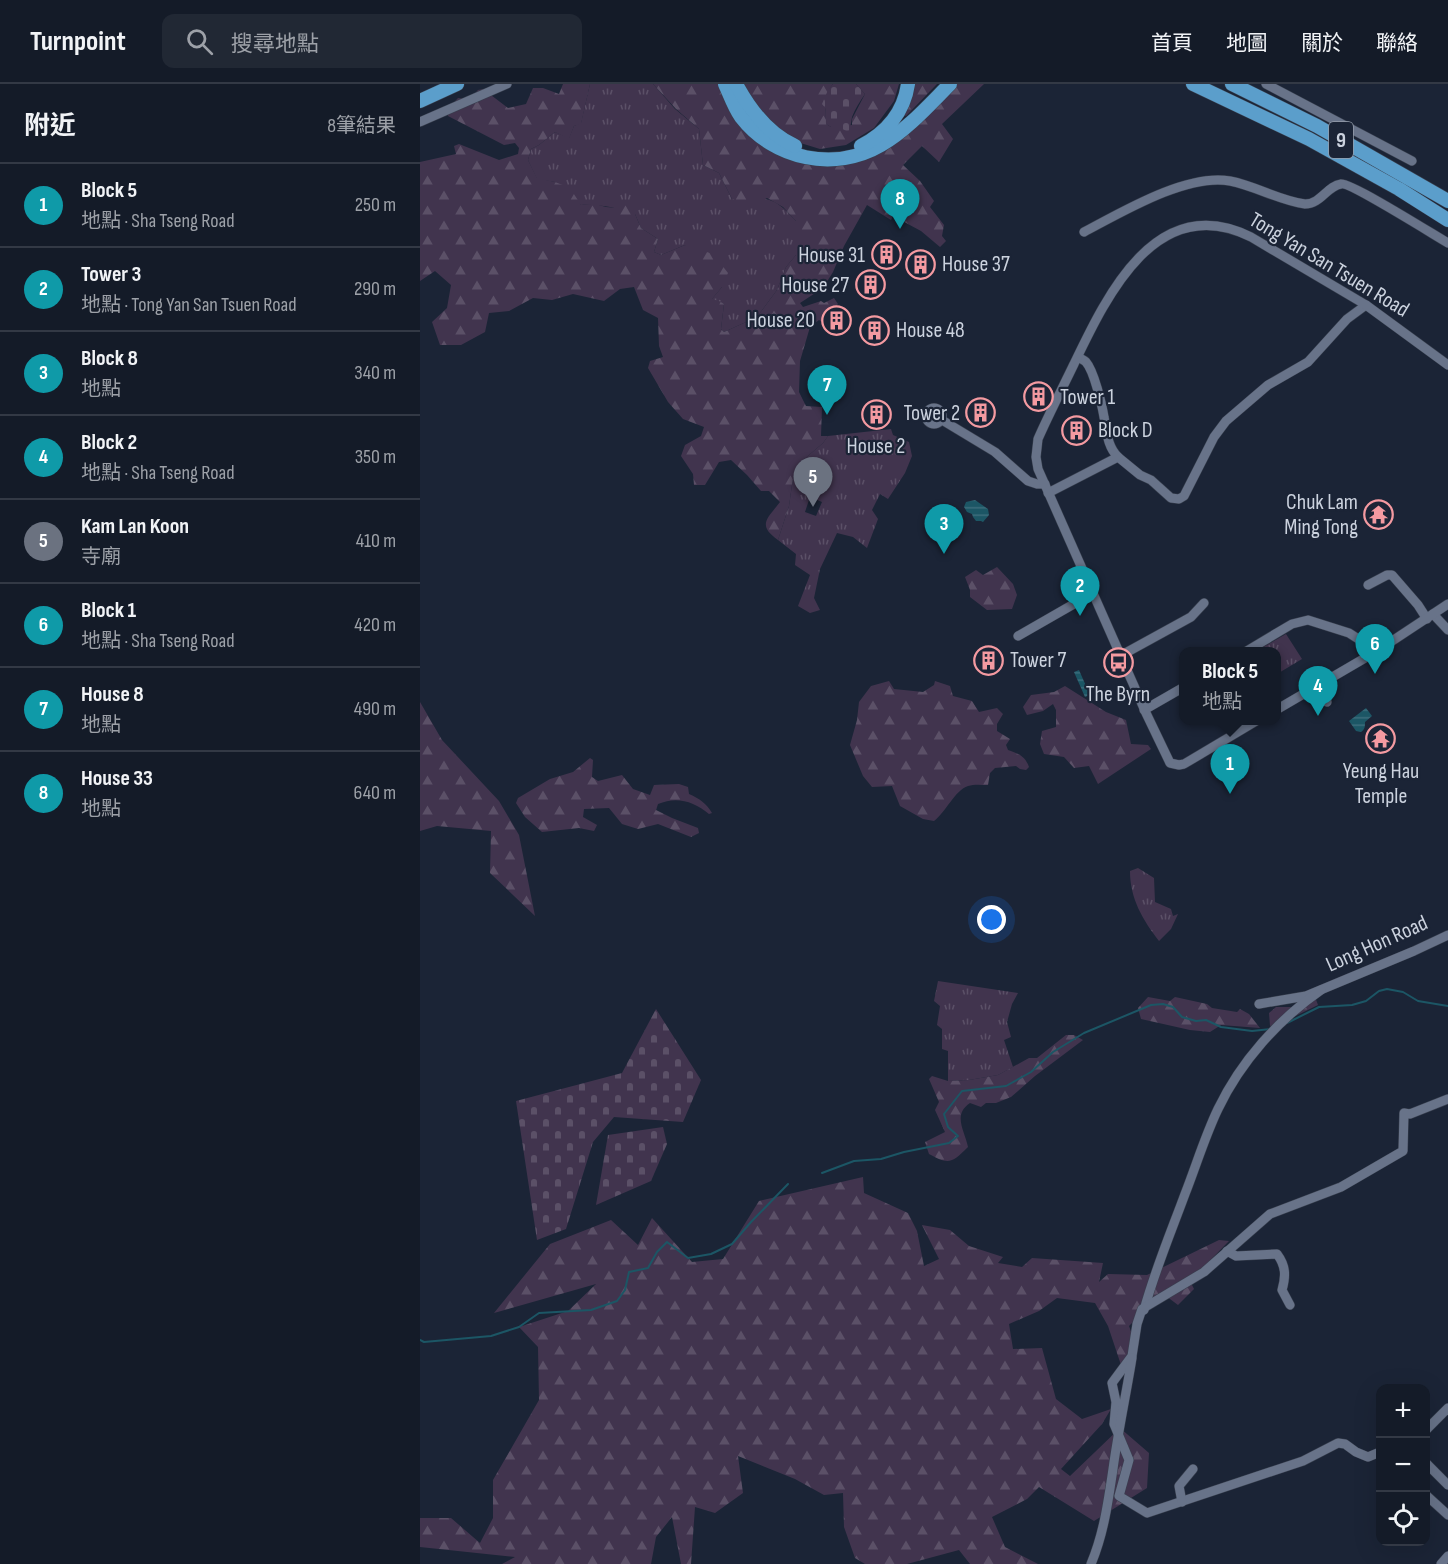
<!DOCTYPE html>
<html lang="zh-TW">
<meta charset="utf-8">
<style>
:root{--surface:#141b28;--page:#212834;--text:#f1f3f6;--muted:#9da1a8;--line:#333945;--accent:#0f766e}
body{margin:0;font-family:"Sofia Sans Condensed","Noto Sans TC",sans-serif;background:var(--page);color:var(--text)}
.controls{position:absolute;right:18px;bottom:18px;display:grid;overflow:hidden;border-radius:12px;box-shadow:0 6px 24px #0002}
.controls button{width:54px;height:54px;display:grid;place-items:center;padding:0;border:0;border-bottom:2px solid var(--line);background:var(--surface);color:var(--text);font:30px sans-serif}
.you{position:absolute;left:572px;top:836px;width:21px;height:21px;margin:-15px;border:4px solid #fff;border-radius:50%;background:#1a73e8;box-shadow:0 0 0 9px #1a73e833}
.badge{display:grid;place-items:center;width:39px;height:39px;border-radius:50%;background:var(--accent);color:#fff;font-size:20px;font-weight:700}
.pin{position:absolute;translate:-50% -50px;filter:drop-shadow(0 2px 3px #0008)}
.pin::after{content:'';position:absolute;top:32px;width:21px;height:18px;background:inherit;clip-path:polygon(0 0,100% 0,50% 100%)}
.popup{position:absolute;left:759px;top:563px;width:102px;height:78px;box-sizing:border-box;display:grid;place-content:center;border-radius:12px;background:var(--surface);filter:drop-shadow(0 2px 4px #0005);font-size:20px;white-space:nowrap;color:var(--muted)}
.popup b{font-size:22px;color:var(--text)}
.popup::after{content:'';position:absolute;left:50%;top:100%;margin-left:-12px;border:12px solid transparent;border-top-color:var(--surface)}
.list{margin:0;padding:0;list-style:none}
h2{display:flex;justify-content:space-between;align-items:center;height:78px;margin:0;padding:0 24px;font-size:26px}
h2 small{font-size:20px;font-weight:400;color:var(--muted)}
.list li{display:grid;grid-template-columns:39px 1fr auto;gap:18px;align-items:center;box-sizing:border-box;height:84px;padding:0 24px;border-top:2px solid var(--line)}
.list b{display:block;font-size:22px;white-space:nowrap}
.list p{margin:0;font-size:20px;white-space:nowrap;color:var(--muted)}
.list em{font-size:20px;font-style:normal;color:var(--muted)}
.icon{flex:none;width:33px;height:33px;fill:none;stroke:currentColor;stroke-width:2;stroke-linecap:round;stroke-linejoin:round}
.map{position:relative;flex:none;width:1028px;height:1480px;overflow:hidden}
header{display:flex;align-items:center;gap:36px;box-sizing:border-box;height:84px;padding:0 30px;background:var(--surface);border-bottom:2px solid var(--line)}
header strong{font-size:28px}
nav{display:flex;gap:33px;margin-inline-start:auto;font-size:21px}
.search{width:420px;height:54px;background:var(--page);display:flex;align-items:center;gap:15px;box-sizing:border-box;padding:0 21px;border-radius:12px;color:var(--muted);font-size:22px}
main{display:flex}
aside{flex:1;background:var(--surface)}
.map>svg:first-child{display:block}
.grass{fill:url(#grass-tufts);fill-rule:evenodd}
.forest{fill:url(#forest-firs)}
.cemetery{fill:url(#cemetery-stones)}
.water{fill:url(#water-rules)}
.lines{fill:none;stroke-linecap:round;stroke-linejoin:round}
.stream{stroke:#1c5665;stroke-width:2}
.minor-casing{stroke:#39404f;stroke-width:10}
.highway-casing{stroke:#39404f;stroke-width:15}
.minor{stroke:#687389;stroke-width:9}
.highway{stroke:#5b9ecb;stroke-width:14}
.labels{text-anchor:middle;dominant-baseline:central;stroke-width:4.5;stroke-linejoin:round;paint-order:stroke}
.shield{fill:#1b2436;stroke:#969eac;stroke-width:1.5}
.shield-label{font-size:21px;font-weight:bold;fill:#cbd2de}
.poi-label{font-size:22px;fill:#cbd2de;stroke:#1b2436;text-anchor:end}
.street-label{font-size:22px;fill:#cbd2de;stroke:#1b2436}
</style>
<header>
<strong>Turnpoint</strong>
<div class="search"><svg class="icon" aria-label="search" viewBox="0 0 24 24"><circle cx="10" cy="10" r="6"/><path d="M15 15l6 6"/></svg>搜尋地點</div>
<nav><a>首頁</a><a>地圖</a><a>關於</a><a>聯絡</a></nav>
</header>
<main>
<aside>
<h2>附近<small>8筆結果</small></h2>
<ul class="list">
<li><span class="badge" style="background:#0f9aa8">1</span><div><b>Block 5</b><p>地點 · Sha Tseng Road</p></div><em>250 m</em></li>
<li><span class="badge" style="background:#0f9aa8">2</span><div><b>Tower 3</b><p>地點 · Tong Yan San Tsuen Road</p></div><em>290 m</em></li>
<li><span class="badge" style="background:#0f9aa8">3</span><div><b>Block 8</b><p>地點</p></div><em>340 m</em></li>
<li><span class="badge" style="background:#0f9aa8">4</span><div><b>Block 2</b><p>地點 · Sha Tseng Road</p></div><em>350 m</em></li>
<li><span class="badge" style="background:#6b7280">5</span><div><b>Kam Lan Koon</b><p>寺廟</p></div><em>410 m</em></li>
<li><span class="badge" style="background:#0f9aa8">6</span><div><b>Block 1</b><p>地點 · Sha Tseng Road</p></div><em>420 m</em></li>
<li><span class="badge" style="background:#0f9aa8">7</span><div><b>House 8</b><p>地點</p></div><em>490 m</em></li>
<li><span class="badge" style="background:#0f9aa8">8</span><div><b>House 33</b><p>地點</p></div><em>640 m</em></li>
</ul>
</aside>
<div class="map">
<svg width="1028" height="1480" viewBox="0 0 1028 1480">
<defs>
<pattern id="grass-tufts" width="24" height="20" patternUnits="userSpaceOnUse" patternTransform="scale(1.5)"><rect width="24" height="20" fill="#41344e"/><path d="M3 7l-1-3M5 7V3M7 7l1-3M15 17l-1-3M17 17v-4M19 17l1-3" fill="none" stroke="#5b5067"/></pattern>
<pattern id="forest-firs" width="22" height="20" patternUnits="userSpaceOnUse" patternTransform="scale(1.5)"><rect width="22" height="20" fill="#41344e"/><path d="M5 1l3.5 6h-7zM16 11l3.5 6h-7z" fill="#5b5067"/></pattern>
<pattern id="cemetery-stones" width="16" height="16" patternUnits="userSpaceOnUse" patternTransform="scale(1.5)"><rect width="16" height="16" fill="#41344e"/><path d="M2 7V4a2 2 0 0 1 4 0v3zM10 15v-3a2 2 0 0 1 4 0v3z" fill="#5b5067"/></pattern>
<pattern id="water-rules" width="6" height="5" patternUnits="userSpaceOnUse" patternTransform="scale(1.5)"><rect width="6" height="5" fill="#1c5665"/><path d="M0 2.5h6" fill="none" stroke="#3c6d7b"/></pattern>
</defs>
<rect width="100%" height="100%" fill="#1b2436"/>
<!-- grass -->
<g class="grass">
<path d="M 170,0 L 233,0 L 255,25 L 279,45 L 283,81 L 299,89 L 312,115 C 346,114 352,110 376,137 L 376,171 L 366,183 L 357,206 L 337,233 L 304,248 L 301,245 L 304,220 L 291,216 L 302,203 L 265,161 L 241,171 L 234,168 L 238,155 L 221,144 L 215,130 C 198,124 180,120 161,121 L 135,98 L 117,95 L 108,76 L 111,65 L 119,61 L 135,48 L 149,54 L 154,42 L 161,39 Z"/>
<path d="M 471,345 L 473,351 L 489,358 L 492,372 L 485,389 L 468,415 L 460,410 L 452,426 L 458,435 L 447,464 L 433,453 L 417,449 L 400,485 L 394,514 L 400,526 L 390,529 L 378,522 L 390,491 L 375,481 L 376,470 L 358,456 L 369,422 L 373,394 L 382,377 L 403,359 L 408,352 ZM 390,413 L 402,418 L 396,432 L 385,428 Z"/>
<path d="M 866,550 L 882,575 L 857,590 L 856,568 L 839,567 L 838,566 Z"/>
<path d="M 718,784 L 734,794 L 735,818 L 751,825 L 753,832 L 758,830 L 751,845 L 739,857 C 723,836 710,815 710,787 Z"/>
<path d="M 518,897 L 598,909 L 592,920 L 587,938 L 591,953 L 584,956 L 593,983 L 578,991 L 549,996 L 528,997 L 528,967 L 522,965 L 522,945 L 517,941 L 520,922 L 514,917 Z"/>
</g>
<!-- forest -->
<g class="forest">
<path d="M 143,0 L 170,0 L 161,40 L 154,42 L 149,55 L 135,48 L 119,61 L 111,65 L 108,76 L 117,94 L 135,98 L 150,104 L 161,121 L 175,120 L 186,123 L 198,124 L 211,115 L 218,120 L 215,130 L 221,144 L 238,155 L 234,168 L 241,171 L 265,161 L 293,170 L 308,189 L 302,203 L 292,215 L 299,217 L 304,220 L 301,245 L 304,248 L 337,233 L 357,206 L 366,183 L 376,171 L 376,137 L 363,123 L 347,114 L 337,120 L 312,115 L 299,89 L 283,81 L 279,45 L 256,25 L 233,0 L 301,0 L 386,79 L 446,68 L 535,0 L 564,0 L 522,40 L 533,55 L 519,78 L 502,62 L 483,81 L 500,97 L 514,117 L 510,123 L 524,141 L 522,152 L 526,157 L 520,163 L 501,147 L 473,132 L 471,136 L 447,121 L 424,162 L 413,188 L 403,204 L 380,219 L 383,223 L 401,217 L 404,219 L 414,214 L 418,220 L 402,238 L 399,236 L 390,243 L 380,277 L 379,308 L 386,322 L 402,323 L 401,352 L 408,352 L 403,359 L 382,377 L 373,394 L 369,422 L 358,456 C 337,441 347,435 360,418 L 349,407 L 341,407 L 327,391 L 311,376 L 299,378 L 285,401 L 274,401 L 273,390 L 261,372 L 265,361 L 281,352 L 284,343 L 263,335 L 248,318 L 228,284 L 230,277 L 243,273 L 239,262 L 238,234 L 223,226 L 214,203 L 200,205 L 184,217 L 153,210 L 132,216 L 113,214 L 89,227 L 69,229 L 65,248 L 41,261 L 20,261 L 12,238 L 27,224 L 31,201 L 15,187 L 0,197 L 0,78 L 36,70 L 34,62 L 39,60 L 79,76 L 98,70 L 99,64 L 95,59 L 84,61 L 28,32 L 28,25 L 38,14 L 50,15 L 58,6 L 63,5 L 88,24 L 106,20 L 113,4 L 123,4 L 139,10 Z"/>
<path d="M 324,0 L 413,0 C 404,10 406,26 406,40 L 411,43 L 432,41 L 432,35 L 445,10 L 436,0 L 479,0 L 474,17 L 454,44 L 426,61 L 400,65 L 374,57 L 350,42 L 332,17 Z"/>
<path d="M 493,0 L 517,0 L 486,32 L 482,30 Z"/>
<path d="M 577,483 L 593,500 L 597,511 L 592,525 L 567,526 L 550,513 L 550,506 L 545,493 L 556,486 L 563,491 Z"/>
<path d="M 469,597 L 474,605 L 503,608 L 514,601 L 515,597 L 530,602 L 533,612 L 552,617 L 559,628 L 577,624 L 583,630 L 577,640 L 577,647 L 590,655 L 586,661 L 588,666 C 599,670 605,672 609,683 L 606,686 L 600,685 L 596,682 L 575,684 L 570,689 L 568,701 C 562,701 554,700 548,702 C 535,706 526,728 514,737 L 503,735 L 480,722 L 472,702 L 452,703 L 443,692 L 430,661 L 437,636 L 439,618 L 451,602 Z"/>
<path d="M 645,602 L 686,628 L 706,636 L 711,660 L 728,661 L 731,665 L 678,700 L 669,682 L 654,684 L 644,673 L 624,670 L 620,660 L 622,647 L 636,643 L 636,626 L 633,620 L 623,627 L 607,631 L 603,623 L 611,611 L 634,608 Z"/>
<path d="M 0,618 L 22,656 L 79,717 L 99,751 L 115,832 L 70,789 L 71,747 L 17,742 L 0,747 Z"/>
<path d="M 170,674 L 173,676 L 172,693 L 178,697 L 202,691 L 213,705 L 230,711 L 234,701 L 259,700 L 268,703 L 269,710 C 280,715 286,719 292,729 L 289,730 C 274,717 256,712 238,720 L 236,726 L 252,734 L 278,744 L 279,749 L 271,753 L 238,740 L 218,745 L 202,740 L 189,724 L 164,725 L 163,733 L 177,741 L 174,747 L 159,744 L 122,748 L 105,733 L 96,719 L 98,714 L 130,695 L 153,688 Z"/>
<path d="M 728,913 L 750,917 L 755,913 L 787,920 L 792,924 L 817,928 L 820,925 L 829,930 L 840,944 L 801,941 L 790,948 L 770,946 L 721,935 L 718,924 Z"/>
<path d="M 895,913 L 898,921 L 859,940 L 850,942 L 849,929 L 856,923 L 873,923 Z"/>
<path d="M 646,951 L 654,951 L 663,956 L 615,992 L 591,1013 L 576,1019 L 566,1019 L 561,1023 L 550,1019 C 532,1031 545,1047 548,1063 C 532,1079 529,1081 509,1070 L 505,1058 L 525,1048 L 515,1026 L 519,1018 L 509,995 L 512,992 L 528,997 L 549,996 L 578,991 L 609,974 L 617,974 Z"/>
<path d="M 443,1093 L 444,1109 L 488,1129 L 497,1147 L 504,1182 L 519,1175 L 502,1141 L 530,1146 L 549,1162 L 583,1173 L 578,1179 L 602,1183 L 612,1174 L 683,1179 L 679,1198 L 688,1190 L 727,1191 L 799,1156 L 809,1157 L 770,1197 L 774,1205 L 758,1221 L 742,1209 L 709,1242 L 717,1264 L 701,1281 L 688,1242 L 675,1219 L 637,1214 L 619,1227 L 589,1240 L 593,1265 L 622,1264 L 636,1315 L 662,1335 L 691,1325 L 682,1340 L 641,1385 L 650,1392 L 700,1344 L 729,1369 L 727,1404 L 674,1437 L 619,1403 L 607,1415 L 572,1433 L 585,1463 L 618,1480 L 550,1480 L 539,1466 L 487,1480 L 445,1480 L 435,1474 L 424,1443 L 423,1409 L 404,1411 L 375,1395 L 318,1372 L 323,1409 L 295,1429 L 275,1423 L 271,1480 L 261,1480 L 252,1433 L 236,1453 L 231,1480 L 82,1480 L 95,1473 L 0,1463 L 0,1434 L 31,1434 L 60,1459 L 73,1434 L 73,1396 L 119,1316 L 118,1263 L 99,1243 L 148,1227 L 176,1200 L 74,1229 L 130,1160 L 191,1136 L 218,1161 L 232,1134 L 272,1178 L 303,1175 L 339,1117 Z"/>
</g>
<!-- cemetery -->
<g class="cemetery">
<path d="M 413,0 L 436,0 L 445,10 C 440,17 435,25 432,33 C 431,39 431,42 428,48 L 419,43 L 411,43 L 406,40 L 406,25 L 402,20 L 408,6 Z"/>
<path d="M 236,925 L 281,996 L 263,1038 L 194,1033 L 173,1058 L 146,1145 L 117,1156 L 96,1017 L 202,989 Z"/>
<path d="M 243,1043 L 247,1060 L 231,1097 L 176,1121 L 188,1051 Z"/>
</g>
<!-- water -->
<g class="water">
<path d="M 555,416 L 568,425 L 569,431 L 563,438 L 561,437 L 556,437 L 553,433 L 552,430 L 547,428 L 544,423 L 546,418 Z"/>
<path d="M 659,586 L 670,611 L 665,613 L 654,588 Z"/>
<path d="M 946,624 L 952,632 L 945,638 C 945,643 945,645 941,648 L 936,647 L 929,637 Z"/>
<path d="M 821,673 L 824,676 L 822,680 L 806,689 L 799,686 L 797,681 L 801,676 L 806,674 L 813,676 Z"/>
</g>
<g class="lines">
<!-- stream -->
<g class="stream">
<path d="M 867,939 L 899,923 L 932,921 L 946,917 L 959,907 L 967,905 L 983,908 L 998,917 L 1028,922"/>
<path d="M 402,1089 L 434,1077 L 461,1075 L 484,1068 L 529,1059 L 538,1052 L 528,1043 L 524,1030 L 542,1007 L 586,1002 L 611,988 L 633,968 L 664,949 L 731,921 L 743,920 L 753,923 L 762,933 L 776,937 L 786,936 L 801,943 L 832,947 L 851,945"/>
<path d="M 0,1256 L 4,1258 L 71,1252 L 99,1243 L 119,1229 L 171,1226 L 197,1217 L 205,1206 L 209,1188 L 228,1184 L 237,1168 L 247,1158 L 268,1174 L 291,1170 L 312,1160 L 331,1138 L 368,1100"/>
</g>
<defs>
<g id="minor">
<path d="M 846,0 L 992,77"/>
<path d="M 0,38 L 87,0"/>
<path d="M 664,148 C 702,128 767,89 810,97 C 836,102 860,117 885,120 C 901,120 907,102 921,100 C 930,98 1014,151 1028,159"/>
<circle cx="514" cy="332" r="8"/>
<path d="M 522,336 L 575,368 L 608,397 L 617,400 L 625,400"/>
<path d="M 698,373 L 720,391 L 731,396 L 751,414 L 759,415 L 764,412 L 794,353 L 806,337 L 848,301 L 888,278 L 927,235 L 946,221"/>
<path d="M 628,409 L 698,373 C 687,362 687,348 684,333 C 682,321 674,287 666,278 C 664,276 661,275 658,273"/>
<path d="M 948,501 L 967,491 L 972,491 L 998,521 L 1007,535"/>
<path d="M 1013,530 L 1028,546"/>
<path d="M 598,552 L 673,509"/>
<path d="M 825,568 L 872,540 L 888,536 L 929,549 L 957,567"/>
<path d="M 700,572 L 771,533 L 784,519"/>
<path d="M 896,603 L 907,618"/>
<path d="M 724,626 L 764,603"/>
<path d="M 856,626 L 957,567 L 1028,520"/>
<path d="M 838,636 L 764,680 L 759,681 L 750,679 L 726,629 L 618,385 L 616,373 L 618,355 C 629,330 642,305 654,280 C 687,211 737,106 831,153 L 946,221 L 1028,281"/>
<path d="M 839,920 L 886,912 L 994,867 L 1028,851"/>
<path d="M 807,1167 L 816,1172 L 857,1170 C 866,1182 866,1192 862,1206 L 870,1221"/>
<path d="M 724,1226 C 735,1186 751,1148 765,1110 C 776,1082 785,1052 798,1025 C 821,977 858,936 901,906"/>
<path d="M 1006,1346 L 1028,1324"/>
<path d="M 960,1368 L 948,1373 L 936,1368 L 925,1360 L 918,1359 L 883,1377 L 727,1429 L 699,1412 L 709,1376 L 694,1340 L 696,1318 L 692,1299 L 712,1272 L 717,1240 L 722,1225 L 784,1188 L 850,1130 L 921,1103 L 983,1067 L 984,1029 L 990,1030 L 1028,1015"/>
<path d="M 1006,1379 L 1028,1401"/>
<path d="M 1006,1411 L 1028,1431"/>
<path d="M 762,1418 L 759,1402 L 773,1385"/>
<path d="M 671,1480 C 684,1449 688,1418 693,1385 C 698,1348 706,1311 712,1274"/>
<path d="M 1021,1480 L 1028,1472"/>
</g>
<g id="highway">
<path d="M 305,0 C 310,11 314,23 321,33 C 354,76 415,88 461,61 C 487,46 509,21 530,0"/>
<path d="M 316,0 C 330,26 348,50 375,62"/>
<path d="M 773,0 L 889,55 L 979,105 L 1028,136"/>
<path d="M 812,0 L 897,42 L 1028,117"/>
<path d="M 0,17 L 37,0"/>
<path d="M 441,62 C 466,49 484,28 488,0"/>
</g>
</defs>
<!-- minor casing -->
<use href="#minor" class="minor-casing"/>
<!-- highway casing -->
<use href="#highway" class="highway-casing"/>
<!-- minor -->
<use href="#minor" class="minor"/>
<!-- highway -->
<use href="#highway" class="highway"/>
</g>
<!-- icons -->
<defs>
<symbol id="building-ring" viewBox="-11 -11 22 22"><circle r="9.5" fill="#1b2436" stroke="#f49aa1" stroke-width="1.5"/><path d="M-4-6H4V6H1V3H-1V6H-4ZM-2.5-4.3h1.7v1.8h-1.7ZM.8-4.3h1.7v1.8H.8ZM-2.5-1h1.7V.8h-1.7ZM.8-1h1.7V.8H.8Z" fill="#f49aa1"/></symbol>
<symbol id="temple-ring" viewBox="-11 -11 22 22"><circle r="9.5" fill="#1b2436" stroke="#f49aa1" stroke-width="1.5"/><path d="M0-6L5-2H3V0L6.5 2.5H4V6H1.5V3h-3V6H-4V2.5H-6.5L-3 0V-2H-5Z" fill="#f49aa1"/></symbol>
<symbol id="bus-ring" viewBox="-11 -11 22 22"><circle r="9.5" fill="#1b2436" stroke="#f49aa1" stroke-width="1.5"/><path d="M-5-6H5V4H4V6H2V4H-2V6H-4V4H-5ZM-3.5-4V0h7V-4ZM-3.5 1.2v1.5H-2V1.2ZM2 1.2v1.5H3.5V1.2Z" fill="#f49aa1"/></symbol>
</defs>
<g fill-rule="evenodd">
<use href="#building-ring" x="450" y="154" width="33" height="33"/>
<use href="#building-ring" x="484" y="164" width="33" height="33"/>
<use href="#building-ring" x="434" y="184" width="33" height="33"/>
<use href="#building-ring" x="400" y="220" width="33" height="33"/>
<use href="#building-ring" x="438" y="230" width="33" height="33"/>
<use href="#building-ring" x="602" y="296" width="33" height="33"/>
<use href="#building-ring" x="544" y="312" width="33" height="33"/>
<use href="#building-ring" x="440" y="314" width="33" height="33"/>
<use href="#building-ring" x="640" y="330" width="33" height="33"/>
<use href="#temple-ring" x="942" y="414" width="33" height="33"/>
<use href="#building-ring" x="552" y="560" width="33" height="33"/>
<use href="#bus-ring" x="682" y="562" width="33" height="33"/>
<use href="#temple-ring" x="944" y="638" width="33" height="33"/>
</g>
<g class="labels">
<!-- shield labels -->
<rect class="shield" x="909" y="38" width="24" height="36" rx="4.5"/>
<g class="shield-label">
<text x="921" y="56">9</text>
</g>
<!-- poi labels -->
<g class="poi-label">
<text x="445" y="171">House 31</text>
<text x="522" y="180" text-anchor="start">House 37</text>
<text x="429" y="201">House 27</text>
<text x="395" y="236">House 20</text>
<text x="476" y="246" text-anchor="start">House 48</text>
<text x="640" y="313" text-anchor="start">Tower 1</text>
<text x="540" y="329">Tower 2</text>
<text x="678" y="346" text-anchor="start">Block D</text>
<text x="456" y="362" text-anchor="middle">House 2</text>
<text x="938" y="418">Chuk Lam<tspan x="938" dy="25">Ming Tong</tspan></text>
<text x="590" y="576" text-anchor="start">Tower 7</text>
<text x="698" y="610" text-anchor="middle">The Byrn</text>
<text x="961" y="687" text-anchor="middle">Yeung Hau<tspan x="961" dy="25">Temple</tspan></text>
</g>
<!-- street labels -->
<g class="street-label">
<text transform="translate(909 181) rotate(31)">Tong Yan San Tsuen Road</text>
<text transform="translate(957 860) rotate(-24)">Long Hon Road</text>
</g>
</g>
</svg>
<div class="controls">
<button>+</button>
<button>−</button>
<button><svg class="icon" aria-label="locate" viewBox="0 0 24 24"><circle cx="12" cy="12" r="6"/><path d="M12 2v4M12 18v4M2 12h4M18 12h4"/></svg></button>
</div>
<div class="you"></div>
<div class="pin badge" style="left:810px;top:710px;background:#0f9aa8">1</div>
<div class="popup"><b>Block 5</b>地點</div>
<div class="pin badge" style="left:660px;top:532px;background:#0f9aa8">2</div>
<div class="pin badge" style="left:524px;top:470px;background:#0f9aa8">3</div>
<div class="pin badge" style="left:898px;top:632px;background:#0f9aa8">4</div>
<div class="pin badge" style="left:393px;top:423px;background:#6b7280">5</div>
<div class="pin badge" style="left:955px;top:590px;background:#0f9aa8">6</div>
<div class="pin badge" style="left:407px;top:331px;background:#0f9aa8">7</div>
<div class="pin badge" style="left:480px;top:145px;background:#0f9aa8">8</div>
</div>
</main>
